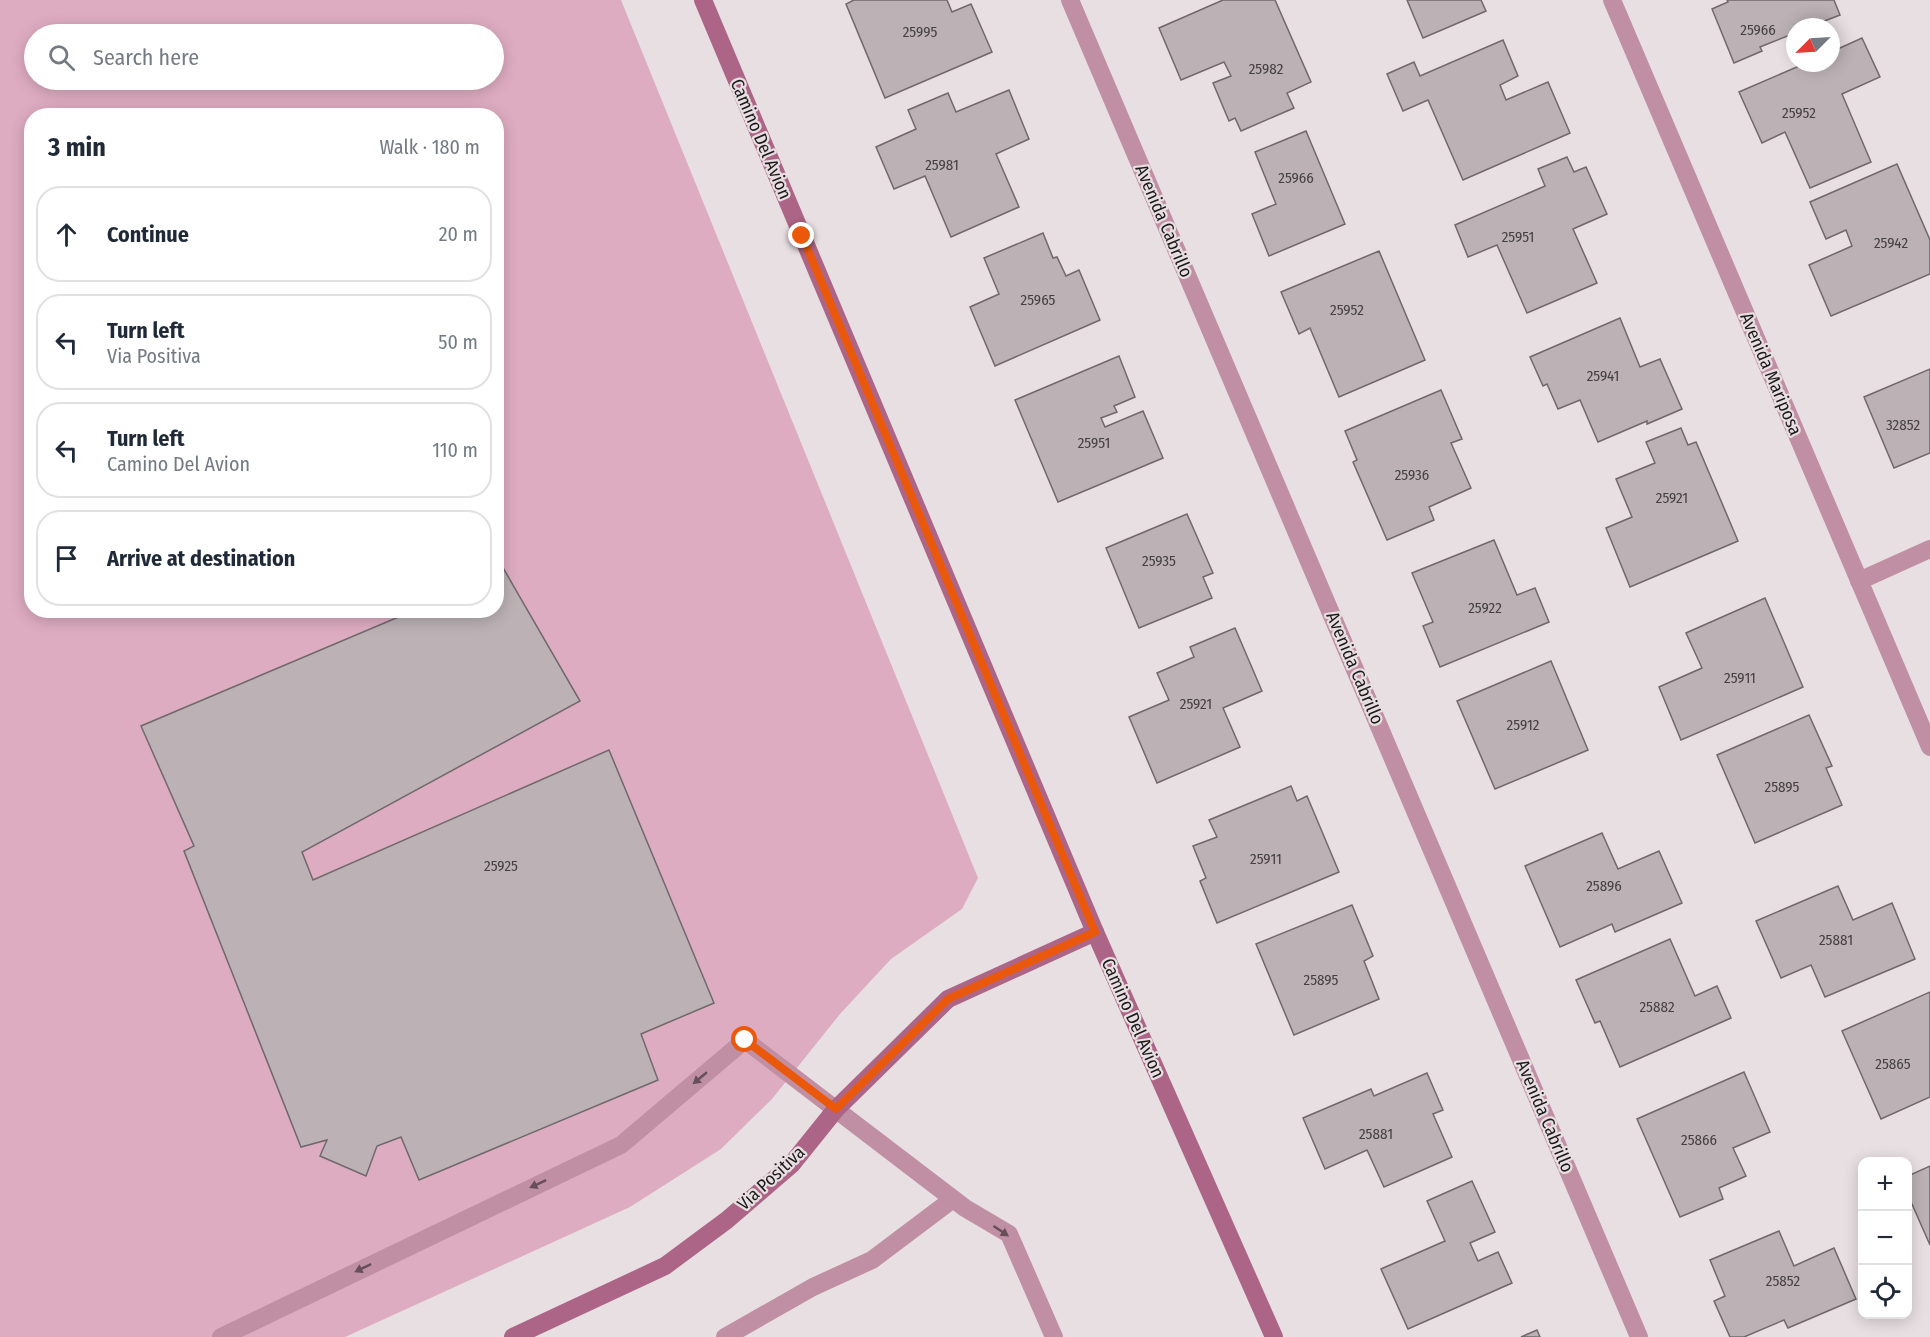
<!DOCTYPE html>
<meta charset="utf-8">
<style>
:root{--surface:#fff;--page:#f2f2f3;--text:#1f2937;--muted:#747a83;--line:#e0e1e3}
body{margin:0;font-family:"Fira Sans Condensed",sans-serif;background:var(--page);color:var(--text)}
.controls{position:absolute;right:18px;bottom:18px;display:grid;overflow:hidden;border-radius:12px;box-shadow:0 3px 15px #0003}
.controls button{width:54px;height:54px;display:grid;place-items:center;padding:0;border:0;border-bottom:2px solid var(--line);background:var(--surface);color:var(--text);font:30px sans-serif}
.compass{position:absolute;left:1786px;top:18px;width:54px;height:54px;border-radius:50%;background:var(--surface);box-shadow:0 3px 15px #0003;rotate:246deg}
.stop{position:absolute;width:18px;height:18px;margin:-14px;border:4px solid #ea580c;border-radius:50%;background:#fff}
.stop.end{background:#ea580c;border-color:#fff;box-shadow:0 2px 6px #0008}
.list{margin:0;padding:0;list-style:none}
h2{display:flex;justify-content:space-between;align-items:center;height:78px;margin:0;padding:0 24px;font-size:26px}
h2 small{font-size:20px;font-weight:400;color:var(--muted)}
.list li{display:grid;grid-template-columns:39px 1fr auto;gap:18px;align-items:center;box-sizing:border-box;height:96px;margin:0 12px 12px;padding:0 12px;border:2px solid var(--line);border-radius:24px}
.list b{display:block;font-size:22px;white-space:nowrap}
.list p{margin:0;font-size:20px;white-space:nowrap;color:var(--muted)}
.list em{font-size:20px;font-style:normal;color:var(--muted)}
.icon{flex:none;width:33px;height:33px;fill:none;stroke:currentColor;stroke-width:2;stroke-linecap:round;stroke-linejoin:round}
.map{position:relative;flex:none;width:1930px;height:1337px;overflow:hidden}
.search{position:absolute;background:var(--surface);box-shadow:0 3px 15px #0003;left:24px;top:24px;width:480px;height:66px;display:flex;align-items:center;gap:15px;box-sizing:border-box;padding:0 21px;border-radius:33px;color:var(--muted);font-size:22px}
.panel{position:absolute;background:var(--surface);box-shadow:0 3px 15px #0003;left:24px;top:108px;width:480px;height:510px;border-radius:24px}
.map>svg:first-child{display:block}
.green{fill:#deacc1;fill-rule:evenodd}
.building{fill:#bcb2b6;stroke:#70686b;stroke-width:1.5}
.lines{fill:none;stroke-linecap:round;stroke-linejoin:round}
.lane{stroke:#c08fa4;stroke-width:18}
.street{stroke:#c08fa4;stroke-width:18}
.secondary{stroke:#ac6586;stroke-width:18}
.oneway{fill:#664f59}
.route{stroke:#ea580c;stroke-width:8}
.labels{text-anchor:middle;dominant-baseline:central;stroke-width:4.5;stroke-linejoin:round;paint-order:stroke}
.number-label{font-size:15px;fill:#454042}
.street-label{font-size:18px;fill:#1d1a1b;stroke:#e8dfe2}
</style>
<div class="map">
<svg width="1930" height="1337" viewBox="0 0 1930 1337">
<rect width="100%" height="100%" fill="#e8dfe2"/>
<!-- green -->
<path class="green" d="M 0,0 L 621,0 L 978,878 L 962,909 L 891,959 L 840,1014 L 772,1099 L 721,1149 L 630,1207 L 345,1337 L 0,1337 ZM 34,34 L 494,34 L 494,80 L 34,80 ZM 32,116 L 496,116 L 496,610 L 32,610 Z"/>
<!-- building -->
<g class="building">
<path d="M 854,0 L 947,0 L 952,12 L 971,4 L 992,52 L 885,98 L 846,4 Z"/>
<path d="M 1223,0 L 1275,0 L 1311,82 L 1287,93 L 1294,108 L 1241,131 L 1235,118 L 1229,121 L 1213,83 L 1231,76 L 1224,62 L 1181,80 L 1159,28 Z"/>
<path d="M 1407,0 L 1481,0 L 1486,11 L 1423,38 Z"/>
<path d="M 1727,0 L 1834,0 L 1840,15 L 1809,27 L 1795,27 L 1795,33 L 1760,47 L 1762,51 L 1734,63 L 1712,9 L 1728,2 Z"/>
<path d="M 1862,38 L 1880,77 L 1842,94 L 1871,162 L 1810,188 L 1785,132 L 1762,143 L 1739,92 L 1806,63 L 1831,63 L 1831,52 Z"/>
<path d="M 1503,40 L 1518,76 L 1500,85 L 1506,100 L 1548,82 L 1570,133 L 1463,180 L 1428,100 L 1403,111 L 1387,74 L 1414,62 L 1420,76 Z"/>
<path d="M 1009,90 L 1029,139 L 996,154 L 1019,207 L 951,237 L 925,176 L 894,189 L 876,147 L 916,129 L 908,110 L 948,93 L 956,112 Z"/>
<path d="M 1306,131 L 1345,224 L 1269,256 L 1252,214 L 1276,204 L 1255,152 Z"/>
<path d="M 1567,157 L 1574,172 L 1586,167 L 1607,214 L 1573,229 L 1597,283 L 1527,313 L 1497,245 L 1468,257 L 1455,225 L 1545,186 L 1538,169 Z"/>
<path d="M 1897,164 L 1930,240 L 1930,274 L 1831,316 L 1809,265 L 1852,246 L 1846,230 L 1826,239 L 1810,202 Z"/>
<path d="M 1043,233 L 1053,258 L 1057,257 L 1066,276 L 1079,270 L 1100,320 L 995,366 L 970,307 L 999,294 L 984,258 Z"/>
<path d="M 1379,251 L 1425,360 L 1339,397 L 1310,328 L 1299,334 L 1281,292 Z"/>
<path d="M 1620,318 L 1640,367 L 1660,359 L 1682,409 L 1647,424 L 1647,421 L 1598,442 L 1580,400 L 1558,409 L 1547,384 L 1543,386 L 1530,357 Z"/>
<path d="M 1119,356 L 1135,397 L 1114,406 L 1117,412 L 1101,418 L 1105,427 L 1143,411 L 1163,458 L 1058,502 L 1015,400 Z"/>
<path d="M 1930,369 L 1930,453 L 1894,468 L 1864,397 Z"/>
<path d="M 1441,390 L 1462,439 L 1451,443 L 1471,488 L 1429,507 L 1434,520 L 1387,540 L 1353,462 L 1357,460 L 1345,431 Z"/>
<path d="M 1681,428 L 1688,445 L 1696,442 L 1738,541 L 1630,587 L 1606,528 L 1632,517 L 1616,479 L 1655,463 L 1646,442 Z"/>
<path d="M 1187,514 L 1213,573 L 1203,577 L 1212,598 L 1139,628 L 1106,548 Z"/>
<path d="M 1494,540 L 1517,595 L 1535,588 L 1549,622 L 1440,667 L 1423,626 L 1433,622 L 1412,573 Z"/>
<path d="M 502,566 L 580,701 L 302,852 L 313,880 L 609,750 L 714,1003 L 641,1034 L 658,1080 L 419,1180 L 401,1137 L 377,1146 L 366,1176 L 320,1156 L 327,1140 L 301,1147 L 184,851 L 194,846 L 141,726 L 415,610 L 496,610 L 496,569 Z"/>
<path d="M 1765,598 L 1803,687 L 1681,740 L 1659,687 L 1702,668 L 1686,633 Z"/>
<path d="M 1235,628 L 1262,691 L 1223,708 L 1240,747 L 1157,783 L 1129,717 L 1169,700 L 1157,673 L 1194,657 L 1190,647 Z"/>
<path d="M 1551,661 L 1588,750 L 1495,789 L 1457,701 Z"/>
<path d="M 1809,715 L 1832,766 L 1826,768 L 1842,805 L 1755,843 L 1717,755 Z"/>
<path d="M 1291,786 L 1297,801 L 1307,796 L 1339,872 L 1217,923 L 1200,881 L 1206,878 L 1193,846 L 1217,837 L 1209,820 Z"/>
<path d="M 1602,833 L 1618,869 L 1659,851 L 1682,903 L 1615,932 L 1612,924 L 1560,947 L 1525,866 Z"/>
<path d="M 1838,886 L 1853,920 L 1892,903 L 1915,959 L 1825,997 L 1811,965 L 1781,978 L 1756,921 Z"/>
<path d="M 1352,905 L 1373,956 L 1364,961 L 1379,999 L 1294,1035 L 1256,944 Z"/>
<path d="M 1670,939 L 1695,996 L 1717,986 L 1731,1018 L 1620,1067 L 1600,1021 L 1595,1023 L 1576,980 Z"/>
<path d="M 1930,992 L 1930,1097 L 1881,1119 L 1842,1031 Z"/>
<path d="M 1744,1072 L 1770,1132 L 1733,1148 L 1746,1176 L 1719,1188 L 1723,1199 L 1680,1217 L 1637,1119 Z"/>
<path d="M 1427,1073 L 1443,1110 L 1433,1114 L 1452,1157 L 1384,1187 L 1367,1150 L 1325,1169 L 1303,1118 L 1371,1089 L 1374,1096 Z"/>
<path d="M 1930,1166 L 1930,1245 L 1908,1195 L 1908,1176 Z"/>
<path d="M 1472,1181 L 1495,1232 L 1470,1243 L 1478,1261 L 1498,1252 L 1512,1283 L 1408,1329 L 1381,1269 L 1445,1241 L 1427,1201 Z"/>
<path d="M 1779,1231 L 1794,1266 L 1834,1248 L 1856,1299 L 1788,1328 L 1784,1320 L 1744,1337 L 1730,1337 L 1714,1301 L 1725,1296 L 1710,1260 Z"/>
<path d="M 1537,1330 L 1540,1337 L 1521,1337 Z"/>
</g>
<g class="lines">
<!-- lane -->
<g class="lane">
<path d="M 221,1337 L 621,1145 L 745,1040 L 965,1208 L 1009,1234 L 1054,1337"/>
<path d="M 725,1337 L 813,1287 L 872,1260 L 953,1199"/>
</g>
<!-- street -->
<g class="street">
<path d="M 1070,0 L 1639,1337"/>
<path d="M 1612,0 L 1930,747"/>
<path d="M 1859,581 L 1930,549"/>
</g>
<!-- secondary -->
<g class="secondary">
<path d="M 703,0 L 1095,932 L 1274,1337"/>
<path d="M 513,1337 L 665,1266 L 727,1220 L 791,1165 L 836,1109 L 948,999 L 1095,932"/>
</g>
</g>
<!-- one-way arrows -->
<defs><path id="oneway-solid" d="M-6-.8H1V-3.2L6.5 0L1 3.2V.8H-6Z" transform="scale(1.5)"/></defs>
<g class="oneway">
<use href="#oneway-solid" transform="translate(700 1078) rotate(140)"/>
<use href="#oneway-solid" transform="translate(538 1184) rotate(155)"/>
<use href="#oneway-solid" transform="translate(1001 1231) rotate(34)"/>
<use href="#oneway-solid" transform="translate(363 1268) rotate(154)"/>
</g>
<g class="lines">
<!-- route -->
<path class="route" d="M 745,1040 L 836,1109 L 948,999 L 1095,932 L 802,236"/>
</g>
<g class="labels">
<!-- number labels -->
<g class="number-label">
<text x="1758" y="30">25966</text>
<text x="920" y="32">25995</text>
<text x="1266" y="69">25982</text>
<text x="1799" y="113">25952</text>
<text x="942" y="165">25981</text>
<text x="1296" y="178">25966</text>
<text x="1518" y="237">25951</text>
<text x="1891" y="243">25942</text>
<text x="1038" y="300">25965</text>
<text x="1347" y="310">25952</text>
<text x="1603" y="376">25941</text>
<text x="1903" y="425">32852</text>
<text x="1094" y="443">25951</text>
<text x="1412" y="475">25936</text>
<text x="1672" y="498">25921</text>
<text x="1159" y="561">25935</text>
<text x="1485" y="608">25922</text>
<text x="1740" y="678">25911</text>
<text x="1196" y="704">25921</text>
<text x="1523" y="725">25912</text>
<text x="1782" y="787">25895</text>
<text x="1266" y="859">25911</text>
<text x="501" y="866">25925</text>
<text x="1604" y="886">25896</text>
<text x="1836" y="940">25881</text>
<text x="1321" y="980">25895</text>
<text x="1657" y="1007">25882</text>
<text x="1893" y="1064">25865</text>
<text x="1376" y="1134">25881</text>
<text x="1699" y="1140">25866</text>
<text x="1783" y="1281">25852</text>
</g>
<!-- street labels -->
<g class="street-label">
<text transform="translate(761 139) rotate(67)">Camino Del Avion</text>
<text transform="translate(1164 221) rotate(67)">Avenida Cabrillo</text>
<text transform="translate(1771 374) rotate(67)">Avenida Mariposa</text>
<text transform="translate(1355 668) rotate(67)">Avenida Cabrillo</text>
<text transform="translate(1133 1018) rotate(66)">Camino Del Avion</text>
<text transform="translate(1545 1116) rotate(67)">Avenida Cabrillo</text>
<text transform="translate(771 1178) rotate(-43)">Via Positiva</text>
</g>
</g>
</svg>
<div class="controls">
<button>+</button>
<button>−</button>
<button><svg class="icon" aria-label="locate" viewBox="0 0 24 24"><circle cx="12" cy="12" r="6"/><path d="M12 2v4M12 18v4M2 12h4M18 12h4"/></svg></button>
</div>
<svg class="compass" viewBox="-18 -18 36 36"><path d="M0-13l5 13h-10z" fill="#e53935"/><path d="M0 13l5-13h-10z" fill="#747a83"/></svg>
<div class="stop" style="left:745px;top:1040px"></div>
<div class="stop end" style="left:802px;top:236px"></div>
<div class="search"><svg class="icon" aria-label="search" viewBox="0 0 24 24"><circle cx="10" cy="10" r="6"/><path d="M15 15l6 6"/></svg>Search here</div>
<section class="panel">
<h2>3 min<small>Walk · 180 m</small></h2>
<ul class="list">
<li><svg class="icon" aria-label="ahead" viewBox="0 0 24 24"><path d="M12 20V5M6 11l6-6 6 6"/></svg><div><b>Continue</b></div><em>20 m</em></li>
<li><svg class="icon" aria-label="left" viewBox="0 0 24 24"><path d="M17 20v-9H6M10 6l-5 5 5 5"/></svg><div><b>Turn left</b><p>Via Positiva</p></div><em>50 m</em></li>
<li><svg class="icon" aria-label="left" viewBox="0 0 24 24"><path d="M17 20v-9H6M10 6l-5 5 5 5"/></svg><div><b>Turn left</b><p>Camino Del Avion</p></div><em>110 m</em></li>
<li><svg class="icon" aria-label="arrive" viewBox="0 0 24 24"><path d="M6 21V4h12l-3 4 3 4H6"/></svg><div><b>Arrive at destination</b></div></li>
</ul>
</section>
</div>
